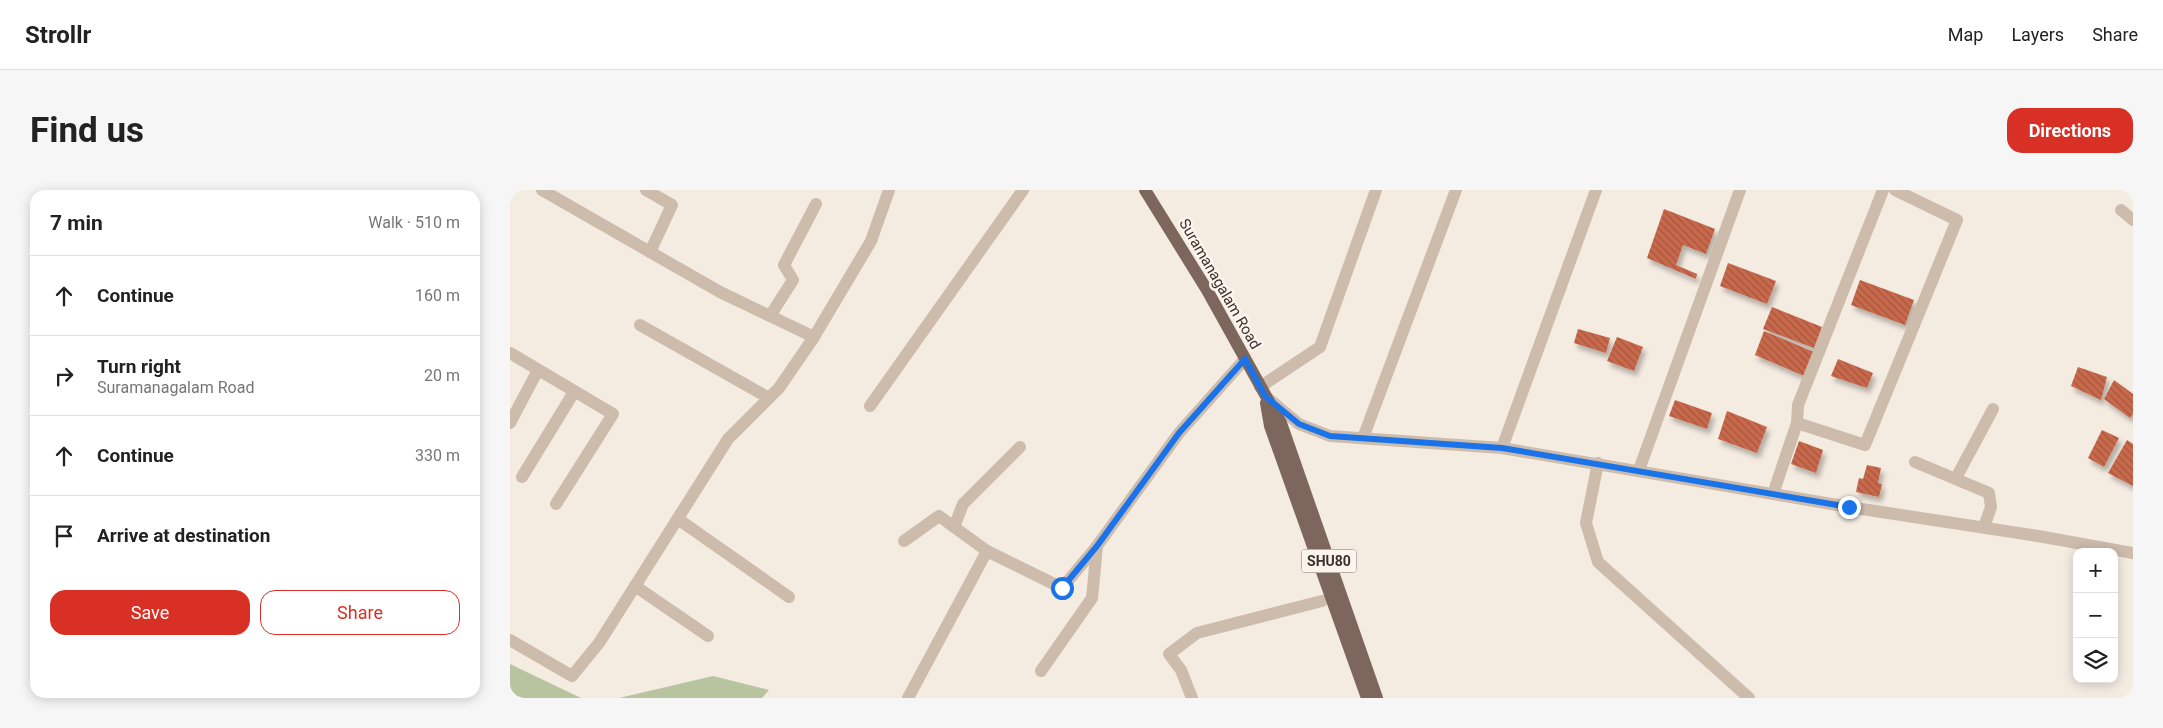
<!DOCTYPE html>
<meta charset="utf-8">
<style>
:root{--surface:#fff;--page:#f6f6f6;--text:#222;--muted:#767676;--line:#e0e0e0;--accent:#d93025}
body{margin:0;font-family:Roboto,sans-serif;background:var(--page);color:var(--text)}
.controls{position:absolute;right:15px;bottom:15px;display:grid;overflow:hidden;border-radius:10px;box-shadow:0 2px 12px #0003}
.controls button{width:45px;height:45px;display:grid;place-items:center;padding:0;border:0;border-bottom:1px solid var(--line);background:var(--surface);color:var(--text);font:25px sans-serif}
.stop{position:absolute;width:15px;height:15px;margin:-11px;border:4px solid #1a73e8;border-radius:50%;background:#fff}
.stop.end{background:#1a73e8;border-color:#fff;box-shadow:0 1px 5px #0008}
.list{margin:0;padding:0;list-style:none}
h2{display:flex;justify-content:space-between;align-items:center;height:65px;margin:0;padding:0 20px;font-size:21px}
h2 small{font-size:16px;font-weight:400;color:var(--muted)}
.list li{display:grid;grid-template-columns:32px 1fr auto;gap:15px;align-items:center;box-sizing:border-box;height:80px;padding:0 20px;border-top:1px solid var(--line)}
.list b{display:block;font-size:19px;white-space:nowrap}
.list p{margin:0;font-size:16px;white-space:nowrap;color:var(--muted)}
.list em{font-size:16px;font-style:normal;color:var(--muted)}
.actions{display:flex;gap:10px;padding:15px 20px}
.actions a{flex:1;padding:11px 0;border:1px solid var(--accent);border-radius:15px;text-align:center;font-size:18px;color:var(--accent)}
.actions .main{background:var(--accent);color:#fff}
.icon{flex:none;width:28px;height:28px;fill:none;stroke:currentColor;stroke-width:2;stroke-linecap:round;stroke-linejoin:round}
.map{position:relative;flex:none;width:1623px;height:508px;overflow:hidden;border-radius:15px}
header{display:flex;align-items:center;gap:30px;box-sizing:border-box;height:70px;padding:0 25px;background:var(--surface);border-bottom:1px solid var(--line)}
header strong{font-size:24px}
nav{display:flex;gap:28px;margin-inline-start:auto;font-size:18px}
.intro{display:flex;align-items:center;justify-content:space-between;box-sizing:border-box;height:120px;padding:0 30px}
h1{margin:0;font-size:35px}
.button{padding:12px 22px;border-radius:15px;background:var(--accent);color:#fff;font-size:18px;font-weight:700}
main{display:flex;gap:30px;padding:0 30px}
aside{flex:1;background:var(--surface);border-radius:15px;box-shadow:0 2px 12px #0003}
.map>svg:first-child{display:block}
.grass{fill:#b8c4a0}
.building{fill:url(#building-back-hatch);filter:url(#shadow)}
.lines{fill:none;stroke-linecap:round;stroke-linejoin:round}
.minor{stroke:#cdbbac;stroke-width:12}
.major{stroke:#7d675c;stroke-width:12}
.route{stroke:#1a73e8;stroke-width:6}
.labels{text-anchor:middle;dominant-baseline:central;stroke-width:5;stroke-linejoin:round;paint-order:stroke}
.shield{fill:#fbf5ee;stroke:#756b66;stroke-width:1}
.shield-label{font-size:14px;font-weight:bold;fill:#3b302b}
.street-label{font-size:15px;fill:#3b302b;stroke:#fbf5ee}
</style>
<header>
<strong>Strollr</strong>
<nav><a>Map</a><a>Layers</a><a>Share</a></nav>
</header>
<div class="intro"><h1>Find us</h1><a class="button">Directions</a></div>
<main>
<aside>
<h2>7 min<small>Walk · 510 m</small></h2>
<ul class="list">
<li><svg class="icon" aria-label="ahead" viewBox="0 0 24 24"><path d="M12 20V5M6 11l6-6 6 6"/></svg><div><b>Continue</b></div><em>160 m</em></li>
<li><svg class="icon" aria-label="right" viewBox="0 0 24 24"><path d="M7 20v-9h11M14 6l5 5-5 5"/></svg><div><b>Turn right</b><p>Suramanagalam Road</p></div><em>20 m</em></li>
<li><svg class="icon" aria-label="ahead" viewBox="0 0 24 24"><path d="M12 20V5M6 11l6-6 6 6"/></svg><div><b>Continue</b></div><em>330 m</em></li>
<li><svg class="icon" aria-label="arrive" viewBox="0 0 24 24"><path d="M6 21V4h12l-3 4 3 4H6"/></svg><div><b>Arrive at destination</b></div></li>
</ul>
<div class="actions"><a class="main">Save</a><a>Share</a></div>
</aside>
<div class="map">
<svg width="1623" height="508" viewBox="0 0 1623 508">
<defs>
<pattern id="building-back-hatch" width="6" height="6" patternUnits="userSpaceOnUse" patternTransform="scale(1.25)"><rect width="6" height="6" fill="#c8694b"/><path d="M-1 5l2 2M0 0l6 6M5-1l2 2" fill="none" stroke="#a4573f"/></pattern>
<filter id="shadow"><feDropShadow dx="3" dy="5" stdDeviation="2.5" flood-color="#0004"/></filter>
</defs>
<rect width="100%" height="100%" fill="#f4ebe1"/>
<!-- grass -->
<g class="grass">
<path d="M 0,474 L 71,508 L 0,508 Z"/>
<path d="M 203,486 L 259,500 L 252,508 L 109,508 Z"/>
</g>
<!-- building -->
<g class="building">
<path d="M 1154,19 L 1205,39 L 1196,64 L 1173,55 L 1166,75 L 1187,84 L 1186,89 L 1137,68 Z"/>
<path d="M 1218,73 L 1266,91 L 1257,114 L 1210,96 Z"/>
<path d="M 1350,90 L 1404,110 L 1395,135 L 1341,115 Z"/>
<path d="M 1262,117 L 1312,137 L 1304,158 L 1253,139 Z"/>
<path d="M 1068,139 L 1100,148 L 1096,163 L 1064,153 Z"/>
<path d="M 1254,141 L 1304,162 L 1294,186 L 1245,165 Z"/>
<path d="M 1107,147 L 1133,157 L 1124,181 L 1097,171 Z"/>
<path d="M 1328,169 L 1363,183 L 1357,198 L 1321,186 Z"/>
<path d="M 1568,177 L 1597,187 L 1591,210 L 1561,196 Z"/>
<path d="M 1604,190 L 1623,204 L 1623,224 L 1620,228 L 1594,209 Z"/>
<path d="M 1165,210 L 1202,223 L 1197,239 L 1159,226 Z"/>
<path d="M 1217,221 L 1257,237 L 1247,263 L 1208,249 Z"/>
<path d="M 1592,240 L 1609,248 L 1594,277 L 1578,268 Z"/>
<path d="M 1617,250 L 1623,254 L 1623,296 L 1598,283 Z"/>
<path d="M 1289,251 L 1313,260 L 1306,283 L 1281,274 Z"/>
<path d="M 1357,275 L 1371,278 L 1368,293 L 1372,294 L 1369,307 L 1346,302 L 1349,288 L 1353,289 Z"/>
</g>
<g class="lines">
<!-- minor -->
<g class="minor">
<path d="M 32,0 L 210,102 L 304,147 L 361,51 L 379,0"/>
<path d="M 136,0 L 162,15 L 140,62"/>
<path d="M 1611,20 L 1623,30"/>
<path d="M 260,126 L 283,90 L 274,75 L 306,14"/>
<path d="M 130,135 L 259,208"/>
<path d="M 0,163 L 103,224 L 46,314"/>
<path d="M 750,197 L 810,157 L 866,0"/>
<path d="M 759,209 L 789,234 L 820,246 L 992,258 L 1339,317 L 1528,346 L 1623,363"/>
<path d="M 360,216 L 513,0"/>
<path d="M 0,233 L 28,180"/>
<path d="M 1287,233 L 1288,215 L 1373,0"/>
<path d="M 853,248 L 946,0"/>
<path d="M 992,258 L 1086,0"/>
<path d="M 1405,272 L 1479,303 L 1481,317 L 1474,337"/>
<path d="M 1088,273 L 1076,333 L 1088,372 L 1239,508"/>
<path d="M 1129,280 L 1230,0"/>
<path d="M 12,287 L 64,202"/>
<path d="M 1446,288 L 1483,219"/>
<path d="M 1263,304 L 1287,233 L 1355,255 L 1447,30 L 1385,0"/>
<path d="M 168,329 L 279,407"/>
<path d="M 444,337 L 453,314 L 510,257"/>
<path d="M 394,351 L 429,326 L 477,361"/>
<path d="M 125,396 L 198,446"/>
<path d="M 0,450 L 62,486 L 89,453 L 218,249 L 269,198 L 304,147"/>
<path d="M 531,481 L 582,408 L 587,356"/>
<path d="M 398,508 L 477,361 L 552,398 L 587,356 L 669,243 L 735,169"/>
<path d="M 682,508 L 671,480 L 659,464 L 687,443 L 812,411"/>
</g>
<!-- major -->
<g class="major">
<path d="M 635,0 L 697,100 L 771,233 L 867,508"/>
<path d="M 756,213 L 760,236 L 857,508"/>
</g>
</g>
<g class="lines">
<!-- route -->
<path class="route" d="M 552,398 L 587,356 L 669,243 L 735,169 L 755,206 L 789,234 L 820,246 L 992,258 L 1339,317"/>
</g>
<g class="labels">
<!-- shield labels -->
<rect class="shield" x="791.5" y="359.5" width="55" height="23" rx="4"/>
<g class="shield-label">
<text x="819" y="371">SHU80</text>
</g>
<!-- street labels -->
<g class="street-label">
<text transform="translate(710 94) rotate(60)">Suramanagalam Road</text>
</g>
</g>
</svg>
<div class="controls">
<button>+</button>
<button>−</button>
<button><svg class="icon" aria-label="layers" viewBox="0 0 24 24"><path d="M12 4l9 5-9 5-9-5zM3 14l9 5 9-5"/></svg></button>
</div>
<div class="stop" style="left:552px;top:398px"></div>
<div class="stop end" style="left:1339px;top:317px"></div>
</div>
</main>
